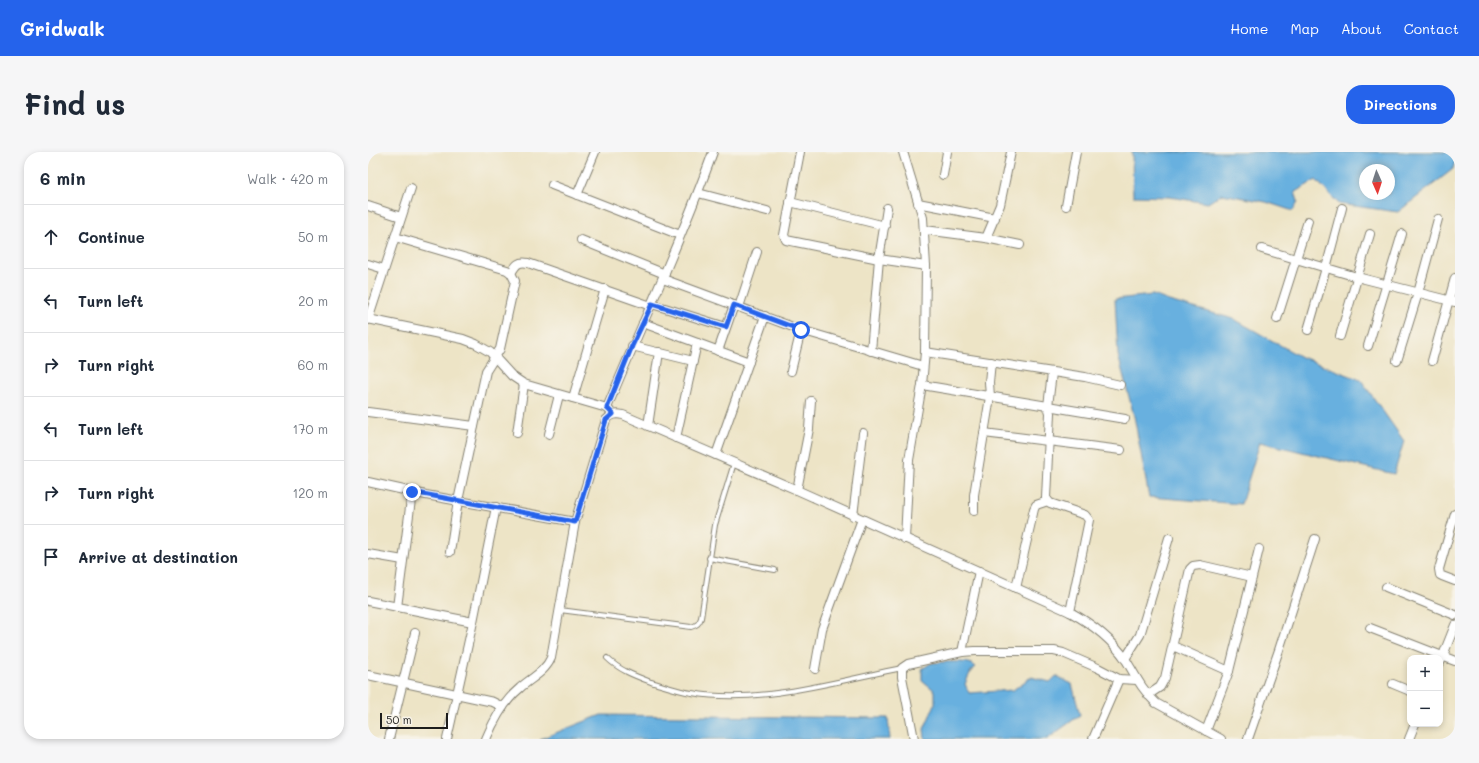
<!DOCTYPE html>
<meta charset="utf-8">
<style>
:root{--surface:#fff;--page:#f6f6f7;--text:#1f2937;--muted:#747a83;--line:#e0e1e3;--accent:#2563eb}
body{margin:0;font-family:Mali,sans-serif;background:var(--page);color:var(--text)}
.controls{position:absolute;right:12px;bottom:12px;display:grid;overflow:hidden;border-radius:8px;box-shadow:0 2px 6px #0003}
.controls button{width:36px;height:36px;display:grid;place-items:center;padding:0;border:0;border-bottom:1px solid var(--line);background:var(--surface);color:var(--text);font:20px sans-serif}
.compass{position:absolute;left:991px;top:12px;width:36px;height:36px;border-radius:50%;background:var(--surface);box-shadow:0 2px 6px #0003;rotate:177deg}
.scale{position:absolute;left:12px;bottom:10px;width:68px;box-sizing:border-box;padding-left:4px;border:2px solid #1c1c1c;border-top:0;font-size:11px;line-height:14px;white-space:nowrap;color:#1c1c1c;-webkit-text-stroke:3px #f7f3e8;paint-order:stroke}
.stop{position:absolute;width:12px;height:12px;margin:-9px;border:3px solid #2563eb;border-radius:50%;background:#fff}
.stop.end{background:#2563eb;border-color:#fff;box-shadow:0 1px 4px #0008}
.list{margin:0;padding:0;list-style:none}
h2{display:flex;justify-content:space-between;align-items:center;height:52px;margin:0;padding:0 16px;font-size:17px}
h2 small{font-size:13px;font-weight:400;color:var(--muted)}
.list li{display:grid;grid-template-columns:26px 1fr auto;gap:12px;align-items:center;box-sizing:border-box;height:64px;padding:0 16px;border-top:1px solid var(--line)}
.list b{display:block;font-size:15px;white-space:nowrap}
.list em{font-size:13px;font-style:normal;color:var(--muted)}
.icon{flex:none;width:22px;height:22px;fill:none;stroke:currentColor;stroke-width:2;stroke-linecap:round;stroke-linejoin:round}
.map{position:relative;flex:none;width:1087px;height:587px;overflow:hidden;border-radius:16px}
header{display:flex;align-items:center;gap:24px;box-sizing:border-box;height:56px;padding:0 20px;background:var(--accent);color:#fff}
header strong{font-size:19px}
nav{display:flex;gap:22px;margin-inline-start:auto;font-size:14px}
.intro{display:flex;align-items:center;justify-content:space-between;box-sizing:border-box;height:96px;padding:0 24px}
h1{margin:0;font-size:28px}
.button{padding:10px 18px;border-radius:16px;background:var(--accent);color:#fff;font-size:14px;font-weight:700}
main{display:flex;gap:24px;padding:0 24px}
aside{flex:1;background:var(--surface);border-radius:16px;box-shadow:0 2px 6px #0003}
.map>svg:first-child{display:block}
.water{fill:#67b0df;stroke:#42667e;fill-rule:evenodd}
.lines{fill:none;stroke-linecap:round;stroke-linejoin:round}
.lane-casing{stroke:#848071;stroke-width:6}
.street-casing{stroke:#848071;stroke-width:10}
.lane{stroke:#fff;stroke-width:4}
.street{stroke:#fff;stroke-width:8}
.route{stroke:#2563eb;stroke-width:5}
</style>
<header>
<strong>Gridwalk</strong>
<nav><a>Home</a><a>Map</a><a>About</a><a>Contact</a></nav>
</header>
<div class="intro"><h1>Find us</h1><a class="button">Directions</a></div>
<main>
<aside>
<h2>6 min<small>Walk · 420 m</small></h2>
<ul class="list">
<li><svg class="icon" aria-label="ahead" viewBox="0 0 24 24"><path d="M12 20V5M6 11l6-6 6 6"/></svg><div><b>Continue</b></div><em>50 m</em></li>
<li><svg class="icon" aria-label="left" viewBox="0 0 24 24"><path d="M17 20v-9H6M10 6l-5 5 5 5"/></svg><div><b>Turn left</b></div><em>20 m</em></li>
<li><svg class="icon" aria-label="right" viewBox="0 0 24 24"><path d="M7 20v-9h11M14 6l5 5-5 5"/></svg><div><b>Turn right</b></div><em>60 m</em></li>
<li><svg class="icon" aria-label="left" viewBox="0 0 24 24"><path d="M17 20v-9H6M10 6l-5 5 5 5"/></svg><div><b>Turn left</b></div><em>170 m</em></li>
<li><svg class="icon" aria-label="right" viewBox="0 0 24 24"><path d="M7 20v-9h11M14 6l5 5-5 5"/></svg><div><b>Turn right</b></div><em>120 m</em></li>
<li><svg class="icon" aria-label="arrive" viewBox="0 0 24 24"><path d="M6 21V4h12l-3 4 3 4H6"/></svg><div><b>Arrive at destination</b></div></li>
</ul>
</aside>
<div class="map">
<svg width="1087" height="587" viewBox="0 0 1087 587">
<rect width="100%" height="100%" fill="#f7f3e8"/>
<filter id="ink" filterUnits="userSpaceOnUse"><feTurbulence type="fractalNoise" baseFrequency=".025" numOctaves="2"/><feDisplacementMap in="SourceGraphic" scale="8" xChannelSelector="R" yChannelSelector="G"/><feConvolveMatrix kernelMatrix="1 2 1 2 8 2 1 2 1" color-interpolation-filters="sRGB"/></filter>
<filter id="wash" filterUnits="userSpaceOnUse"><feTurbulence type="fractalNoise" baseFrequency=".012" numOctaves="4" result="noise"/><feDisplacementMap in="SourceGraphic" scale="16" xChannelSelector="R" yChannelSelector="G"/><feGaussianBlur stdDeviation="0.9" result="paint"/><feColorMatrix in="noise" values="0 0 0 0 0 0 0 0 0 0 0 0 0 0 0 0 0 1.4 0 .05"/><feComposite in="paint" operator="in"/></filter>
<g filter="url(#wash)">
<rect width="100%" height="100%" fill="#ede4c6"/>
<!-- water -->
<g class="water">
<path d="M 764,0 L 1087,0 L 1087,9 L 1085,17 L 1030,60 L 971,52 L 948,28 L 927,40 L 930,49 L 925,59 L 898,50 L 854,42 L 840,51 L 801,45 L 765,44 ZM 997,18 L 1021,18 L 1021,42 L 997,42 Z"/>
<path d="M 785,143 L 801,149 L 866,167 L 933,205 L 993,228 L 1036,289 L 1026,322 L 892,290 L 873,352 L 781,345 L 766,264 L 750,203 L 747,147 Z"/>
<path d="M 575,510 C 585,510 601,508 608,515 L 603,519 L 597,532 L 601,541 L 645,538 L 663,525 L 682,530 L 688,524 L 704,532 L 712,563 L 679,587 L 557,587 L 556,577 L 567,552 L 567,539 L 554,528 L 554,517 L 563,511 Z"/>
<path d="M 233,563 L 520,566 L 522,587 L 172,587 Z"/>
</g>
</g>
<g filter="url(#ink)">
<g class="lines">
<defs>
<g id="lane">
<path d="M 341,406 L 407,418"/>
<path d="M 192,458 L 323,475 C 329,473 331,472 333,466 L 347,373 L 366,311"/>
<path d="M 239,506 C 251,518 267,524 283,530 C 297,534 310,539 324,541 C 390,553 469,529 534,516"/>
</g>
<g id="street">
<path d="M 432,0 L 416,83 L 418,88 L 511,107 L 558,114"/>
<path d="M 535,0 L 555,66 L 558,114 L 557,200 L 554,233 L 541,308 L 537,387"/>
<path d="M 575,23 L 579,0"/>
<path d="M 184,33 L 312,83"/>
<path d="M 330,41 L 399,59"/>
<path d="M 209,43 L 227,0"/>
<path d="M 422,50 L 517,74"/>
<path d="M 550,51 L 627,66"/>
<path d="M 0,54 L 33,65"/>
<path d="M 698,54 L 708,0"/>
<path d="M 557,78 L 618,86 L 652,93"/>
<path d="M 27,85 L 139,118 L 143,121 L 147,129 L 132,197 L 118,219 L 90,349 L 82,400"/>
<path d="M 618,86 L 632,53 L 643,0"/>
<path d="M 213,88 L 297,122"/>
<path d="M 894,97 L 989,125 L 1087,150"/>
<path d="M 0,112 L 16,117"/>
<path d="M 143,121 C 148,113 150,109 160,111 L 283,154"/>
<path d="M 295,127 L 433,178 L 555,214"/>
<path d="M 284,152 L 358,175"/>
<path d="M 371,155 L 389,100"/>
<path d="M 0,167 L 95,187 L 108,192 L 122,200 L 144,224 L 156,232 L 239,256 L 242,259"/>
<path d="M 909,167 L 940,69"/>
<path d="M 0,168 L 43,36"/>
<path d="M 275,171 L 381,210"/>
<path d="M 940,178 L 958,116 L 974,56"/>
<path d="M 972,184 L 1002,82"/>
<path d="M 264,194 L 325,209"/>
<path d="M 1000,194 L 1034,82"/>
<path d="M 350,199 L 366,153"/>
<path d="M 503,199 L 511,107 L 519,56"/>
<path d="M 557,200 L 717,225 L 752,233"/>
<path d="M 1029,209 L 1050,141 L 1070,67"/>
<path d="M 1064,209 L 1087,126"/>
<path d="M 423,219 L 433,178"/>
<path d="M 684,221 L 680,254 L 682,261 L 678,346 L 682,351 L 717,363 L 721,368 L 702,460"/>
<path d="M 554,233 L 757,267"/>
<path d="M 205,246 L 237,137"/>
<path d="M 239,256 C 274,171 314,87 345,0"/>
<path d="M 0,260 L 106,274"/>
<path d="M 280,274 L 291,200"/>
<path d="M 149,281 L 156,232"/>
<path d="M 616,281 L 753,298"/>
<path d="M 181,282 L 191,243"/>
<path d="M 308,286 L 329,191"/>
<path d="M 348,303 L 397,164"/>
<path d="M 0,330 L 58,343 L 207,370"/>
<path d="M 429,338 L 441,277 L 443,249"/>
<path d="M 606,359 L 606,343 L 622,245 L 621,230 L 623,210"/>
<path d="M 1087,362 L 1071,417 L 1072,423 L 1074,424 L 1087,429"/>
<path d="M 485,364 L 495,281"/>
<path d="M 0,402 L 35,408"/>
<path d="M 1018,435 L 1087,463"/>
<path d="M 648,436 L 666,357 L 668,353 L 680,349"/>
<path d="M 0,449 L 105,470"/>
<path d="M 29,455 L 44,340"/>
<path d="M 1002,476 L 1087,509"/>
<path d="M 805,494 L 861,519 L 891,397"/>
<path d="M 594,500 L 611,419"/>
<path d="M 757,507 L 772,483 L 801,386"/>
<path d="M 1072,511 L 1087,473"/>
<path d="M 447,517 L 454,477 L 494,367"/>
<path d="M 0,523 L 125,550 L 135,555"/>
<path d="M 1025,532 L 1042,539"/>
<path d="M 780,543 L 792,535 L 797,526 L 822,417 L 825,414 L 832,413 L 884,425"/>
<path d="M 838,579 L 861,519"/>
<path d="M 21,587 L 47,481"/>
<path d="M 79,587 L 105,470 L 128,355"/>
<path d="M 118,587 C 126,568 136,549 152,536 C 163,526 177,520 183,506 L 207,370 L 238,268 C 243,263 247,261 255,263 L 429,338 L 702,460 C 724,472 743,486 758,508 C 767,523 774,538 788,551 L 853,587"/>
<path d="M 546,587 L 534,525 L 534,516 L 540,512 L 594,500 L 607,499 L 686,499 L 695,501 L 730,516 L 751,527 L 769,528"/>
<path d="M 725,587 L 751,527"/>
<path d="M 880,587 L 911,498 L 947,387"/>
<path d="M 1041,587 L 1047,572"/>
</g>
</defs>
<!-- lane casing -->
<use href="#lane" class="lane-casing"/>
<!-- street casing -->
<use href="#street" class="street-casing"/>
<!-- lane -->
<use href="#lane" class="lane"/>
<!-- street -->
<use href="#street" class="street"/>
</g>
</g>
<g class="lines" filter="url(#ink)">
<!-- route -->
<path class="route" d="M 44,340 L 207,370 L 238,268 L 245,262 L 239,256 L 264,194 L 284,152 L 358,175 L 366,153 L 433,178"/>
</g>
</svg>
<div class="controls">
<button>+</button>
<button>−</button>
</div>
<svg class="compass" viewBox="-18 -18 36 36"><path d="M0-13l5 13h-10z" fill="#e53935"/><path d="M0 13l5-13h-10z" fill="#747a83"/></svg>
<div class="scale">50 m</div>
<div class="stop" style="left:433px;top:178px"></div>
<div class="stop end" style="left:44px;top:340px"></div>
</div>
</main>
